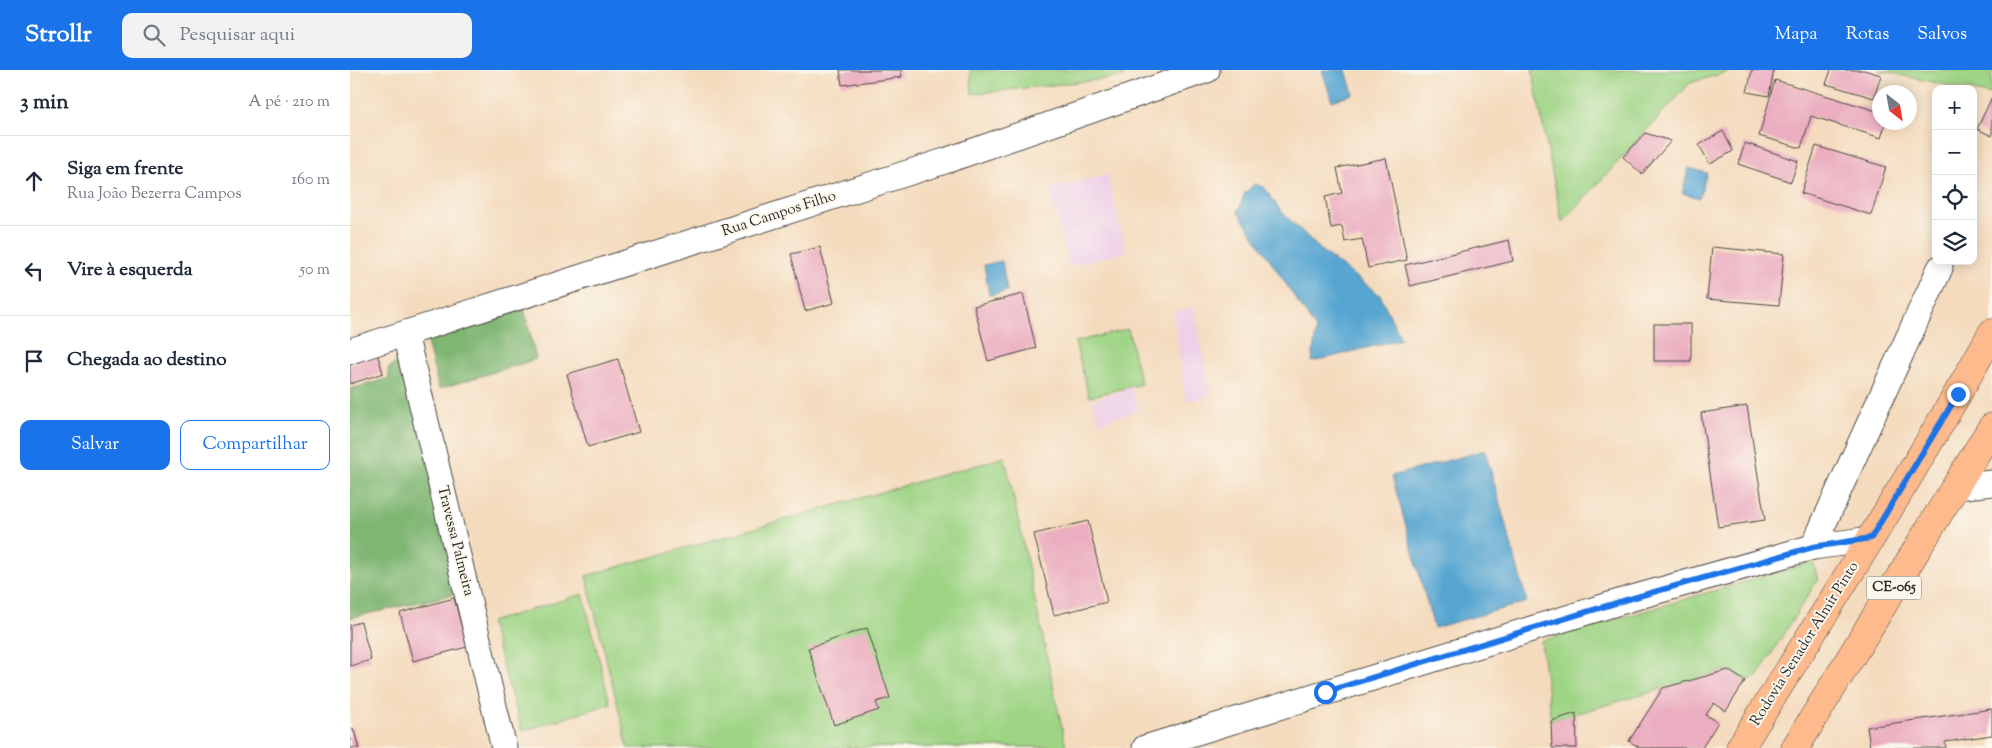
<!DOCTYPE html>
<html lang="pt">
<meta charset="utf-8">
<style>
:root{--surface:#fff;--page:#f2f2f3;--text:#1f2937;--muted:#747a83;--line:#e0e1e3;--accent:#1a73e8}
body{margin:0;font-family:"Sorts Mill Goudy",serif;background:var(--page);color:var(--text)}
.controls{position:absolute;right:15px;top:15px;display:grid;overflow:hidden;border-radius:10px;box-shadow:0 2px 12px #0003}
.controls button{width:45px;height:45px;display:grid;place-items:center;padding:0;border:0;border-bottom:1px solid var(--line);background:var(--surface);color:var(--text);font:25px sans-serif}
.compass{position:absolute;left:1522px;top:15px;width:45px;height:45px;border-radius:50%;background:var(--surface);box-shadow:0 2px 12px #0003;rotate:149deg}
.stop{position:absolute;width:15px;height:15px;margin:-11px;border:4px solid #1a73e8;border-radius:50%;background:#fff}
.stop.end{background:#1a73e8;border-color:#fff;box-shadow:0 1px 5px #0008}
.list{margin:0;padding:0;list-style:none}
h2{display:flex;justify-content:space-between;align-items:center;height:65px;margin:0;padding:0 20px;font-size:21px}
h2 small{font-size:16px;font-weight:400;color:var(--muted)}
.list li{display:grid;grid-template-columns:32px 1fr auto;gap:15px;align-items:center;box-sizing:border-box;height:90px;padding:0 20px;border-top:1px solid var(--line)}
.list b{display:block;font-size:19px;white-space:nowrap}
.list p{margin:0;font-size:16px;white-space:nowrap;color:var(--muted)}
.list em{font-size:16px;font-style:normal;color:var(--muted)}
.actions{display:flex;gap:10px;padding:15px 20px}
.actions a{flex:1;padding:11px 0;border:1px solid var(--accent);border-radius:10px;text-align:center;font-size:18px;color:var(--accent)}
.actions .main{background:var(--accent);color:#fff}
.icon{flex:none;width:28px;height:28px;fill:none;stroke:currentColor;stroke-width:2;stroke-linecap:round;stroke-linejoin:round}
.map{position:relative;flex:none;width:1642px;height:678px;overflow:hidden}
header{display:flex;align-items:center;gap:30px;box-sizing:border-box;height:70px;padding:0 25px;background:var(--accent);color:#fff}
header strong{font-size:24px}
nav{display:flex;gap:28px;margin-inline-start:auto;font-size:18px}
.search{width:350px;height:45px;background:var(--page);display:flex;align-items:center;gap:12px;box-sizing:border-box;padding:0 18px;border-radius:10px;color:var(--muted);font-size:19px}
main{display:flex}
aside{flex:1;background:var(--surface)}
.map>svg:first-child{display:block}
.built{fill:#eed0e8}
.green{fill:#9fd485;stroke:#658058}
.forest{fill:#7fb672;stroke:#55704e}
.water{fill:#57a6d1;stroke:#41687e}
.building{fill:#ebadc0}
.lines{fill:none;stroke-linecap:round;stroke-linejoin:round}
.street-casing{stroke:#494541;stroke-width:27}
.primary-casing{stroke:#494541;stroke-width:29}
.street{stroke:#fff;stroke-width:25}
.primary{stroke:#fcba8d;stroke-width:28}
.route{stroke:#1a73e8;stroke-width:6}
.labels{text-anchor:middle;dominant-baseline:central;stroke-width:4;stroke-linejoin:round;paint-order:stroke}
.shield{fill:#fbf7ec;stroke:#696865;stroke-width:1}
.shield-label{font-size:14px;font-weight:bold;fill:#2b2b2b}
.street-label{font-size:15px;fill:#2b2b2b;stroke:#fbf7ec}
</style>
<header>
<strong>Strollr</strong>
<div class="search"><svg class="icon" aria-label="search" viewBox="0 0 24 24"><circle cx="10" cy="10" r="6"/><path d="M15 15l6 6"/></svg>Pesquisar aqui</div>
<nav><a>Mapa</a><a>Rotas</a><a>Salvos</a></nav>
</header>
<main>
<aside>
<h2>3 min<small>A pé · 210 m</small></h2>
<ul class="list">
<li><svg class="icon" aria-label="ahead" viewBox="0 0 24 24"><path d="M12 20V5M6 11l6-6 6 6"/></svg><div><b>Siga em frente</b><p>Rua João Bezerra Campos</p></div><em>160 m</em></li>
<li><svg class="icon" aria-label="left" viewBox="0 0 24 24"><path d="M17 20v-9H6M10 6l-5 5 5 5"/></svg><div><b>Vire à esquerda</b></div><em>50 m</em></li>
<li><svg class="icon" aria-label="arrive" viewBox="0 0 24 24"><path d="M6 21V4h12l-3 4 3 4H6"/></svg><div><b>Chegada ao destino</b></div></li>
</ul>
<div class="actions"><a class="main">Salvar</a><a>Compartilhar</a></div>
</aside>
<div class="map">
<svg width="1642" height="678" viewBox="0 0 1642 678">
<rect width="100%" height="100%" fill="#fbf7ec"/>
<filter id="ink" filterUnits="userSpaceOnUse"><feTurbulence type="fractalNoise" baseFrequency=".02" numOctaves="2"/><feDisplacementMap in="SourceGraphic" scale="10" xChannelSelector="R" yChannelSelector="G"/><feConvolveMatrix kernelMatrix="1 2 1 2 8 2 1 2 1" color-interpolation-filters="sRGB"/></filter>
<filter id="wash" filterUnits="userSpaceOnUse"><feTurbulence type="fractalNoise" baseFrequency=".0096" numOctaves="4" result="noise"/><feDisplacementMap in="SourceGraphic" scale="20" xChannelSelector="R" yChannelSelector="G"/><feGaussianBlur stdDeviation="1.12" result="paint"/><feColorMatrix in="noise" values="0 0 0 0 0 0 0 0 0 0 0 0 0 0 0 0 0 1.4 0 .05"/><feComposite in="paint" operator="in"/></filter>
<g filter="url(#wash)">
<rect width="100%" height="100%" fill="#f4dbbe"/>
<!-- built -->
<g class="built">
<path d="M 757,104 L 776,182 L 719,196 L 700,119 Z"/>
<path d="M 844,237 L 861,326 L 836,331 L 823,243 Z"/>
<path d="M 781,317 L 789,340 L 749,353 L 742,331 Z"/>
</g>
<!-- green -->
<g class="green">
<path d="M 620,0 L 772,0 L 773,7 L 622,24 Z"/>
<path d="M 1182,0 L 1384,0 L 1340,13 L 1212,153 Z"/>
<path d="M 1528,0 L 1642,0 L 1642,25 L 1623,21 L 1623,19 L 1613,19 Z"/>
<path d="M 778,259 L 791,314 L 739,327 L 725,272 Z"/>
<path d="M 655,387 L 716,677 L 278,678 L 236,506 Z"/>
<path d="M 1463,492 L 1468,509 L 1407,607 L 1395,611 L 1378,600 L 1201,651 L 1191,571 Z"/>
<path d="M 233,524 L 260,634 L 172,661 L 140,552 Z"/>
</g>
<!-- forest -->
<g class="forest">
<path d="M 173,234 L 186,289 L 89,319 L 75,264 Z"/>
<path d="M 54,285 L 110,523 L 0,548 L 0,319 L 39,308 L 38,299 Z"/>
</g>
<!-- water -->
<g class="water">
<path d="M 972,0 L 996,0 L 1003,24 L 982,31 Z"/>
<path d="M 1339,98 L 1357,103 L 1349,128 L 1332,123 Z"/>
<path d="M 904,114 L 914,117 L 931,141 L 973,182 L 1030,225 L 1051,269 L 962,292 L 966,259 L 888,142 L 894,124 Z"/>
<path d="M 652,191 L 657,221 L 639,225 L 634,195 Z"/>
<path d="M 1135,380 L 1177,532 L 1084,558 L 1042,406 Z"/>
</g>
<g id="blocks">
<!-- building -->
<g class="building">
<path d="M 490,0 L 551,0 L 552,7 L 492,15 Z"/>
<path d="M 1402,0 L 1424,0 L 1419,26 L 1397,22 Z"/>
<path d="M 1481,0 L 1514,0 L 1531,5 L 1524,28 L 1476,14 Z"/>
<path d="M 1425,10 L 1530,42 L 1530,52 L 1536,52 L 1531,68 L 1461,46 L 1451,78 L 1409,66 Z"/>
<path d="M 1642,27 L 1642,66 L 1627,59 Z"/>
<path d="M 1373,61 L 1383,81 L 1360,94 L 1349,75 Z"/>
<path d="M 1295,63 L 1321,71 L 1292,104 L 1273,87 Z"/>
<path d="M 1395,73 L 1448,91 L 1441,112 L 1388,94 Z"/>
<path d="M 1466,76 L 1536,97 L 1521,145 L 1451,123 Z"/>
<path d="M 1036,88 L 1057,190 L 1018,198 L 1012,169 L 995,172 L 992,156 L 981,158 L 975,127 L 992,123 L 987,98 Z"/>
<path d="M 1159,170 L 1163,191 L 1060,216 L 1055,195 Z"/>
<path d="M 470,177 L 484,233 L 455,241 L 441,184 Z"/>
<path d="M 1362,177 L 1434,184 L 1429,235 L 1357,229 Z"/>
<path d="M 673,224 L 686,278 L 638,291 L 624,236 Z"/>
<rect x="1304" y="254" width="37" height="37"/>
<path d="M 25,276 L 33,303 L 0,314 L 0,295 L 9,292 L 5,282 Z"/>
<path d="M 268,289 L 289,362 L 238,377 L 217,304 Z"/>
<path d="M 1397,336 L 1415,450 L 1368,457 L 1351,343 Z"/>
<path d="M 738,451 L 757,532 L 704,545 L 684,464 Z"/>
<path d="M 104,528 L 117,577 L 63,591 L 50,543 Z"/>
<path d="M 11,552 L 21,590 L 0,596 L 0,555 Z"/>
<path d="M 517,558 L 540,628 L 526,632 L 529,640 L 484,655 L 458,578 Z"/>
<path d="M 1378,600 L 1395,611 L 1376,641 L 1364,633 L 1356,645 L 1368,652 L 1352,678 L 1290,678 L 1279,671 L 1313,618 Z"/>
<path d="M 1642,639 L 1642,665 L 1595,672 L 1596,678 L 1520,678 L 1517,657 Z"/>
<path d="M 1226,643 L 1227,678 L 1202,678 L 1201,651 Z"/>
<path d="M 3,658 L 9,678 L 0,678 L 0,659 Z"/>
</g>
</g>
</g>
<g filter="url(#ink)">
<use href="#blocks" fill-opacity="0" stroke="#494541" stroke-width="1"/>
<g class="lines">
<defs>
<g id="street">
<path d="M 55,264 L 154,678"/>
<path d="M 0,281 L 595,91 L 857,0"/>
<path d="M 1607,417 L 1642,413"/>
<path d="M 1463,477 L 1590,198"/>
<path d="M 795,678 L 1279,529 L 1463,477 L 1521,469"/>
</g>
<g id="primary">
<path d="M 1390,678 C 1476,541 1563,404 1642,263"/>
<path d="M 1445,678 L 1642,357"/>
</g>
</defs>
<!-- street casing -->
<use href="#street" class="street-casing"/>
<!-- primary casing -->
<use href="#primary" class="primary-casing"/>
<!-- street -->
<use href="#street" class="street"/>
<!-- primary -->
<use href="#primary" class="primary"/>
</g>
</g>
<g class="lines" filter="url(#ink)">
<!-- route -->
<path class="route" d="M 975,622 L 1279,529 L 1463,477 L 1521,468 L 1608,324"/>
</g>
<g class="labels">
<!-- shield labels -->
<rect class="shield" x="1516.5" y="506.5" width="55" height="23" rx="4"/>
<g class="shield-label">
<text x="1544" y="518">CE-065</text>
</g>
<!-- street labels -->
<g class="street-label">
<text transform="translate(429 144) rotate(-18)">Rua Campos Filho</text>
<text transform="translate(105 471) rotate(76)">Travessa Palmeira</text>
<text transform="translate(1455 574) rotate(-58)">Rodovia Senador Almir Pinto</text>
</g>
</g>
</svg>
<div class="controls">
<button>+</button>
<button>−</button>
<button><svg class="icon" aria-label="locate" viewBox="0 0 24 24"><circle cx="12" cy="12" r="6"/><path d="M12 2v4M12 18v4M2 12h4M18 12h4"/></svg></button>
<button><svg class="icon" aria-label="layers" viewBox="0 0 24 24"><path d="M12 4l9 5-9 5-9-5zM3 14l9 5 9-5"/></svg></button>
</div>
<svg class="compass" viewBox="-18 -18 36 36"><path d="M0-13l5 13h-10z" fill="#e53935"/><path d="M0 13l5-13h-10z" fill="#747a83"/></svg>
<div class="stop" style="left:975px;top:622px"></div>
<div class="stop end" style="left:1608px;top:324px"></div>
</div>
</main>
